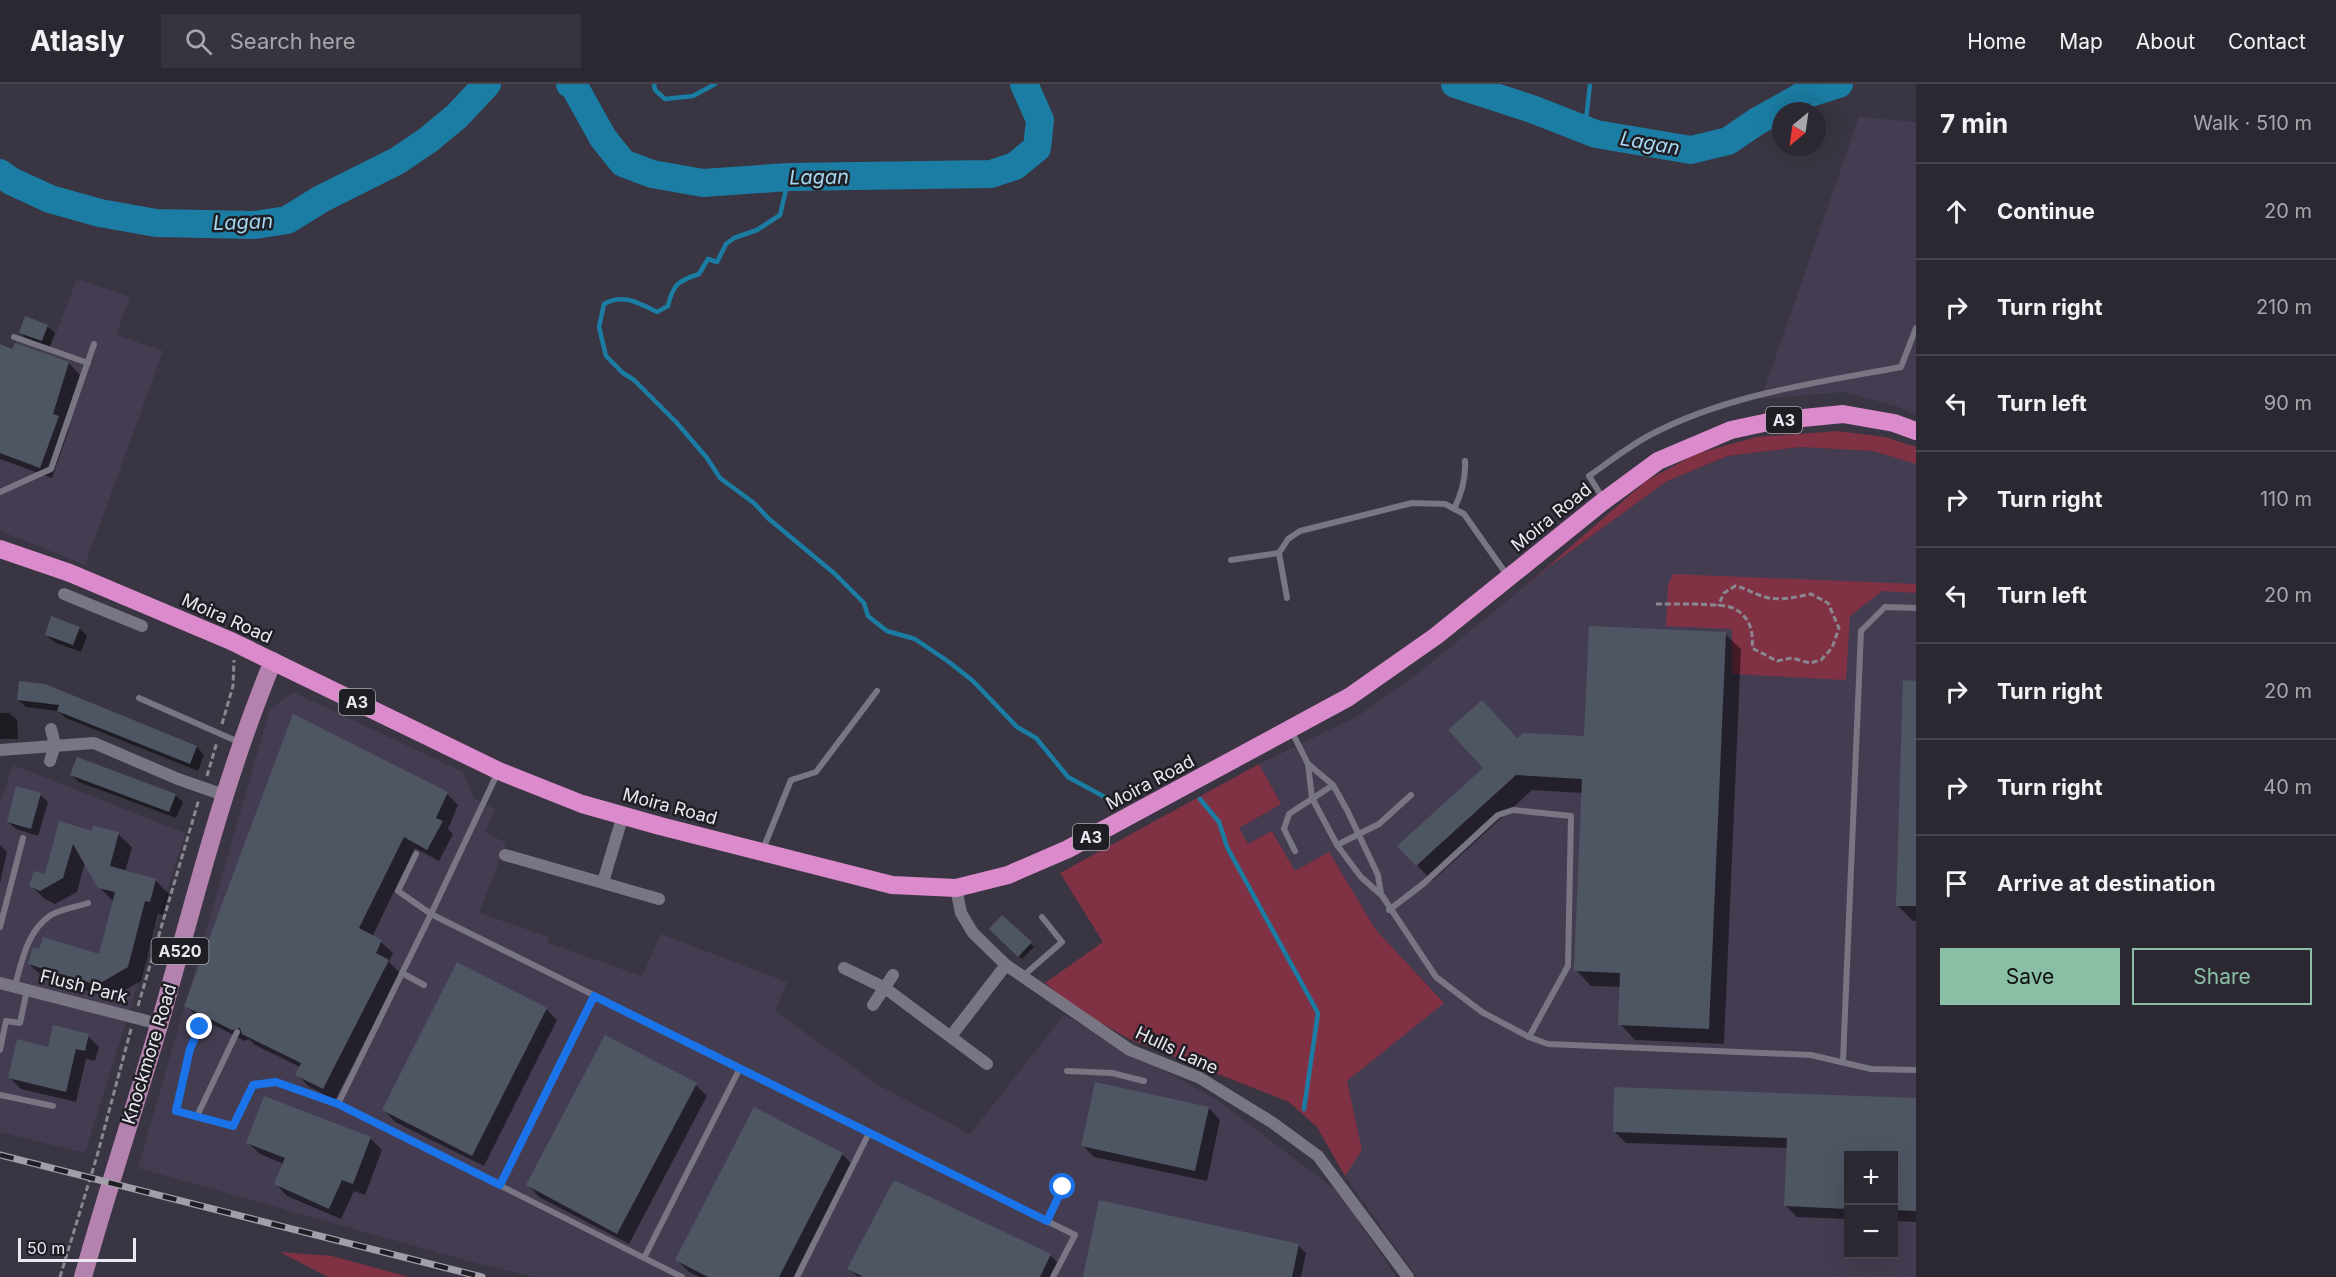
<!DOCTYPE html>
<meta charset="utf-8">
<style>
:root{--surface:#2b2832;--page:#37343e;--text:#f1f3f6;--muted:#a6a6ac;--line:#47444d;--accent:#8abfa5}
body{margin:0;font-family:Inter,sans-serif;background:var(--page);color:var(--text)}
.controls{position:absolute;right:18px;bottom:18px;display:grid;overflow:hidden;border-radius:0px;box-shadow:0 6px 24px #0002}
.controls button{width:54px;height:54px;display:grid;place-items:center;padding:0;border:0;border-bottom:2px solid var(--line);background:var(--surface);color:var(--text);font:30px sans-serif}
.compass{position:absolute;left:1772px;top:18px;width:54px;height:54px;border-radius:50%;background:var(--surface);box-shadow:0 6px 24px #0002;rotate:209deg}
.scale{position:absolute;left:18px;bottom:15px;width:118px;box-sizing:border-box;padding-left:6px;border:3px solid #ebe8f1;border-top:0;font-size:16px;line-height:21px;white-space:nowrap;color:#ebe8f1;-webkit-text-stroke:4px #1f1e24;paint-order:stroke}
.stop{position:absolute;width:18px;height:18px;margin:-14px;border:4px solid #1a73e8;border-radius:50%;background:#fff}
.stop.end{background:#1a73e8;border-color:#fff;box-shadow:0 2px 6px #0008}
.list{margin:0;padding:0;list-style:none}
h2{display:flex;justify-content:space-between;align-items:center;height:78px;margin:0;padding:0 24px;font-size:26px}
h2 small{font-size:20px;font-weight:400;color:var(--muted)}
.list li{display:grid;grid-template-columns:39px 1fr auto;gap:18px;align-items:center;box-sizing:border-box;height:96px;padding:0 24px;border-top:2px solid var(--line)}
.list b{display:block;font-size:22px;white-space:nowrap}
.list em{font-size:20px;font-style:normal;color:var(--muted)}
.actions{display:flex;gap:12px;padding:18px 24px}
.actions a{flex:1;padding:14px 0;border:2px solid var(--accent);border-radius:0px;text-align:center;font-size:21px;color:var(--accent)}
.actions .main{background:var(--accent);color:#111}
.icon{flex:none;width:33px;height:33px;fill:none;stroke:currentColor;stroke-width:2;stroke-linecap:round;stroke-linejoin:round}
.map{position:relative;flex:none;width:1916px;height:1193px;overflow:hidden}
header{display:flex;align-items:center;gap:36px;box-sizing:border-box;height:84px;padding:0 30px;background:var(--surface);border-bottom:2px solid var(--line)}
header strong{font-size:28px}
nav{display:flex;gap:33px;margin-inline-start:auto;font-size:21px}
.search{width:420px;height:54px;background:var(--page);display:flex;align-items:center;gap:15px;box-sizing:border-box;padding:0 21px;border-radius:0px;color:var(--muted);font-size:22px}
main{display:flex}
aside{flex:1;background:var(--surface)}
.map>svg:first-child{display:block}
.built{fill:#443d51;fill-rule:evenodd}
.green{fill:#803244}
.shadow{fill:#0007}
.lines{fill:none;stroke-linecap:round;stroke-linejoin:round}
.stream{stroke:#1b7da3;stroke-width:4.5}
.river{stroke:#1b7da3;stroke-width:28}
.building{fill:#4f5663}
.path{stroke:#8a8792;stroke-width:3;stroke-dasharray:6 3;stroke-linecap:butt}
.lane{stroke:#797583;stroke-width:6}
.street{stroke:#797583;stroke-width:12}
.primary{stroke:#b482ae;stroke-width:18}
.highway{stroke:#db8bcb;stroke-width:18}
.rail-casing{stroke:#a39faa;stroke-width:7}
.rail{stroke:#1f1e24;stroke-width:4.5;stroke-dasharray:14;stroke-linecap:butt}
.route{stroke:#1a73e8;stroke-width:8}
.labels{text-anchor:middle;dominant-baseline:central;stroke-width:5;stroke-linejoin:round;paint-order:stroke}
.shield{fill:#1f1e24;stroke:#aeabb4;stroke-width:1.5}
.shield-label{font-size:16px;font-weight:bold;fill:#ebe8f1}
.street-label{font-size:18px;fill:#ebe8f1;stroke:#1f1e24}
.water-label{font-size:20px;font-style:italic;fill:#a6d8f2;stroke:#1f1e24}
</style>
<header>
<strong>Atlasly</strong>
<div class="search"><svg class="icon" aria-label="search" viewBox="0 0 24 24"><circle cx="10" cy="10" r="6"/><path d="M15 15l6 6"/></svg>Search here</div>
<nav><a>Home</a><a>Map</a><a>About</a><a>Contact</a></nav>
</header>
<main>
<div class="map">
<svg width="1916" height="1193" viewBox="0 0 1916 1193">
<rect width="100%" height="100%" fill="#393542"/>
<!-- built -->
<g class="built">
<path d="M 1859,33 L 1916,38 L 1916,331 L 1899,323 L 1844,308 L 1761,315 Z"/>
<path d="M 77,195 L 130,213 L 116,251 L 163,267 L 85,481 L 0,447 L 0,300 L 18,253 L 50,264 Z"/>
<path d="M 1800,363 L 1873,367 L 1916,380 L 1916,1193 L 1417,1193 L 1345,1092 L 1361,1066 L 1347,997 L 1444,918 L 1376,847 L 1329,768 L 1295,787 L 1273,747 L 1248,761 L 1239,744 L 1281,720 L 1259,680 L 1358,632 L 1421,587 L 1546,485 L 1667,397 L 1729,372 ZM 1848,1072 L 1894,1072 L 1894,1170 L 1848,1170 Z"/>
<path d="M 293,608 L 463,688 L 474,715 L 495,725 L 485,748 L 506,759 L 479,829 L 549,853 L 548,859 L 642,892 L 661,850 L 787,898 L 775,927 L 880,1002 L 970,1050 L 1064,931 L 1217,1016 L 1341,1110 L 1396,1193 L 533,1193 L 468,1177 L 138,1084 L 270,625 Z"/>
<path d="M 13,681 L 185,749 L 85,1069 L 0,1048 L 0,718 Z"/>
</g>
<!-- green -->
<g class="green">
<path d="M 1838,347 L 1885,353 L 1916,363 L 1916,380 L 1873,367 L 1800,363 L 1728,372 L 1667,397 L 1546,485 L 1515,511 L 1646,397 L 1696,370 L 1756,353 Z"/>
<path d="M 1673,490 L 1916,500 L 1916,509 L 1882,507 L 1850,532 L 1846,596 L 1732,590 L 1732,545 L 1666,542 L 1668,501 Z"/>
<path d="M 1259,680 L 1281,720 L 1239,744 L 1248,760 L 1272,747 L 1295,787 L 1329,768 L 1376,846 L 1444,919 L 1347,997 L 1362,1066 L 1345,1092 L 1317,1043 L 1289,1018 L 1129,955 L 1074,923 L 1045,899 L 1103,858 L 1060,789 Z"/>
<path d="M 280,1168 L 332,1172 L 409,1193 L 328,1193 Z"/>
</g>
<!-- shadow -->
<g class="shadow">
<path d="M 47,242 L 55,249 L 49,264 L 28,256 L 20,249 Z"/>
<path d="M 15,261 L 69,279 L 80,291 L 64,339 L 69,345 L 52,394 L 0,375 L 0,265 L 13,267 Z"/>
<path d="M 79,544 L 87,552 L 81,568 L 54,558 L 46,551 Z"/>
<path d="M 1725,550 L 1741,565 L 1724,960 L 1635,956 L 1620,940 L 1621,903 L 1591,902 L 1576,886 L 1583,709 L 1532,706 L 1432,797 L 1399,762 L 1518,656 L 1586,654 Z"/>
<path d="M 1916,598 L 1916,837 L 1913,837 L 1897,821 Z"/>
<path d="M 45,601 L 197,663 L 204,671 L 198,687 L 66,634 L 58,627 L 26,623 L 18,616 Z"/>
<path d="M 0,629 L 9,629 L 17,636 L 18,655 L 0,655 Z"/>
<path d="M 72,691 L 175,711 L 183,718 L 176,734 L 79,698 Z"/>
<path d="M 447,710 L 458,721 L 448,745 L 453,750 L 439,777 L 415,764 L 372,853 L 381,858 L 393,869 L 389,878 L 400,889 L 335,1016 L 308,1002 L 297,990 L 300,983 L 255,961 L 249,955 L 245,957 L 198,933 L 186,922 Z"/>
<path d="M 40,711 L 48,718 L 38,752 L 16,745 L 8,738 Z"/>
<path d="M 60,739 L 93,748 L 118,750 L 132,763 L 125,788 L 155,796 L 169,810 L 163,831 L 158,830 L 141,897 L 111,914 L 43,893 L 29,880 L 100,872 L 114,818 L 99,803 L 85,778 L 77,808 L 55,820 L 45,815 L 31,802 L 46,792 Z"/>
<path d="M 0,761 L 7,768 L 0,799 Z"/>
<path d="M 1002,833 L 1034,863 L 1022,875 L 991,845 Z"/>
<path d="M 546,925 L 557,936 L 484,1082 L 395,1038 L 384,1026 Z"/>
<path d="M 88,952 L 99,963 L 95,977 L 86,975 L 76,1018 L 21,1005 L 10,994 L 49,964 Z"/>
<path d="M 696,1001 L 707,1012 L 629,1160 L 539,1113 L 528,1101 Z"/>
<path d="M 1916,1016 L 1916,1138 L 1894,1137 L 1894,1072 L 1848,1072 L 1848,1135 L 1797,1133 L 1786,1122 L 1788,1064 L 1626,1059 L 1614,1047 Z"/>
<path d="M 1209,1024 L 1220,1036 L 1207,1097 L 1094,1073 L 1082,1061 Z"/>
<path d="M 370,1054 L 382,1066 L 365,1111 L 354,1107 L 341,1135 L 287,1112 L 276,1100 L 284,1080 L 260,1070 L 248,1059 Z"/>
<path d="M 842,1070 L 854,1082 L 796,1193 L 699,1193 L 689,1188 L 677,1176 Z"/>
<path d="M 895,1098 L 1051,1172 L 1058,1179 L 1051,1193 L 857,1192 L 849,1185 Z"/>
<path d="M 1298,1161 L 1306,1169 L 1301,1193 L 1085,1193 Z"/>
</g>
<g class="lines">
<!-- stream -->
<g class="stream">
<path d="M 654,0 L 655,6 L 665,15 L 693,12 L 715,0"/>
<path d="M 1585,45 L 1590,0"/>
<path d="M 789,93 L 780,131 L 757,146 L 734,154 L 726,160 L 717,178 L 708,175 L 699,190 C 678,197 673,200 668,222 L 657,228 C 639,219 623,209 604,220 L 599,243 L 606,272 L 623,289 L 634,296 L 677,339 L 707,374 L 720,394 L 754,419 L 769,435 L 835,490 L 864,519 L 868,532 L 887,547 L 915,555 L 949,578 L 973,597 L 1017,643 L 1036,654 L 1068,693 L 1112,717"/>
<path d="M 1200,715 L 1219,738 L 1227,763 L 1318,929 L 1304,1025"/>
</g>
<!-- river -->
<g class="river">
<path d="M 570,0 L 574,2 L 603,54 L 623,79 L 652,90 L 703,99 L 789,93 L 991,90 L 1015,82 L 1037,64 L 1040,36 L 1024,0"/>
<path d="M 1455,0 L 1532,25 L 1596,50 L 1691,66 L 1728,57 L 1756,38 L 1804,11 L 1839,0"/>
<path d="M 0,89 L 11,97 L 50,115 L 100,129 L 156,139 L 255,141 L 287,136 L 321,115 L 397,77 L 428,56 L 457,32 L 487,0"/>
</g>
</g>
<!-- building -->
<g class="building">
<path d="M 25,232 L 48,241 L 42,257 L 19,249 Z"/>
<path d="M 15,259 L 69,278 L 53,330 L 59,332 L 40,384 L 0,369 L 0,260 L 12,265 Z"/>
<path d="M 51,532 L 80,543 L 73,561 L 45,551 Z"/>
<path d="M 1589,542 L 1726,548 L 1709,945 L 1618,941 L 1620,889 L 1574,887 L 1582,695 L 1516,691 L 1416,782 L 1397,762 L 1483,684 L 1448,646 L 1482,616 L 1517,654 L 1523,649 L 1584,652 Z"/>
<path d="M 1903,596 L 1916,597 L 1916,822 L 1896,822 Z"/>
<path d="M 19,597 L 45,600 L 197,662 L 190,680 L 57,627 L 59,621 L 17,616 Z"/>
<path d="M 293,630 L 448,708 L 436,734 L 443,737 L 427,766 L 404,753 L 359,844 L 382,856 L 376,869 L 389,876 L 323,1005 L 295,991 L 301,979 L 242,950 L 240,944 L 232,946 L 184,922 Z"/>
<path d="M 77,673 L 176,710 L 169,728 L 70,691 Z"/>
<path d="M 16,702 L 41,709 L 31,745 L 7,738 Z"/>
<path d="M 59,737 L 92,747 L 93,742 L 119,748 L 110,782 L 156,795 L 150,818 L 145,817 L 128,883 L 97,901 L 28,880 L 33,863 L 39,865 L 43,853 L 99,870 L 115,808 L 98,804 L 73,760 L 63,794 L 40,807 L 29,802 L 34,787 L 45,790 Z"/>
<path d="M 1002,831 L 1032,858 L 1018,873 L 989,845 Z"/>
<path d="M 457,878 L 547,924 L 472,1072 L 382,1026 Z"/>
<path d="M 53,941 L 89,950 L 85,967 L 76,965 L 66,1008 L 8,994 L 17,955 L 48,963 Z"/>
<path d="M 605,951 L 697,999 L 617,1150 L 526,1101 Z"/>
<path d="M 1095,998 L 1209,1023 L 1195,1087 L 1081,1062 Z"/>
<path d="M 1614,1003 L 1916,1014 L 1916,1127 L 1893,1126 L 1893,1071 L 1848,1071 L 1848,1125 L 1784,1122 L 1787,1054 L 1613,1048 Z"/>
<path d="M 264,1012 L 371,1053 L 353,1100 L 342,1096 L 329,1125 L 274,1100 L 285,1074 L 246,1059 Z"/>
<path d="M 754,1023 L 843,1069 L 779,1193 L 708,1193 L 675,1176 Z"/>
<path d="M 894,1096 L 1051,1170 L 1040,1193 L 864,1193 L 847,1185 Z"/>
<path d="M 1099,1116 L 1299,1160 L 1292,1193 L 1083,1193 Z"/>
</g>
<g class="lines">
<!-- path -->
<g class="path">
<path d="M 1656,520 C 1670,520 1723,519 1733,524 C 1749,532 1754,546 1752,564 L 1777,577 L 1792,574 L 1810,579 L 1821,576 L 1832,564 L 1839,544 L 1828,519 L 1811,510 C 1796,513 1777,518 1762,512 C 1752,509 1746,504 1735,502 L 1724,509 L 1718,522"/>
<path d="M 222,640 L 233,602 L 234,576"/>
<path d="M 207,692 L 217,658"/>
<path d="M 138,922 L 199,715"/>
<path d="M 60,1193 L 97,1072 L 131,945"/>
</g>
<!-- lane -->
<g class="lane">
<path d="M 14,253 L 88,279"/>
<path d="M 0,408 L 51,385 L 94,260"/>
<path d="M 1604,416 L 1589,392 C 1609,378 1629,362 1650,351 C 1728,310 1816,299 1901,283 L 1916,244"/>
<path d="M 1454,425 C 1462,409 1466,395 1465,377"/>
<path d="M 1231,476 L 1279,469"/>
<path d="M 1287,514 L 1279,469 L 1288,455 L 1300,447 L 1412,419 L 1445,420 L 1464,430 L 1507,491"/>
<path d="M 139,614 L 241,659"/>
<path d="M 1291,646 L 1308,680 L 1312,714 L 1319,727 L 1337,761 L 1361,793 L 1380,810"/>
<path d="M 1308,680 L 1333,701 L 1347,726 L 1378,791 L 1381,810 L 1436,893 L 1482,928 L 1529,953 L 1548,960 L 1811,971 L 1871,985 L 1916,986"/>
<path d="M 1337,761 L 1379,740 L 1411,711"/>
<path d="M 763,765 L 791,696 L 816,688 L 877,607"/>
<path d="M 1295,767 L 1284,745 L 1289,730 L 1333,701"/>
<path d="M 416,770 L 398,807 L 431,830 L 1075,1151 L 1053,1193"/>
<path d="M 1389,826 L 1423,800 L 1498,731 L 1513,726 L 1571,732 L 1568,882 L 1529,953"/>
<path d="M 0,843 L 23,754"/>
<path d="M 402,889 L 424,901"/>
<path d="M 1023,892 L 1062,858 L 1042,833"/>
<path d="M 15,902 C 22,876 27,847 51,831 C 61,825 77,823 88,819"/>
<path d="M 199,943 L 190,965 L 176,1027 L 233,1042 L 253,1001 L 276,998 L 338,1020 L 682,1193"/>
<path d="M 0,966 L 6,937 L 20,939 L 27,906"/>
<path d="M 1843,977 L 1861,547 L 1885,523 L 1916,524"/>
<path d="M 1067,987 L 1112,989 L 1144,997"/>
<path d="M 0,1011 L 53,1022"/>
<path d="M 338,1020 L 431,830 L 498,688"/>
<path d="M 197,1032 L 237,948"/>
<path d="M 500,1101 L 594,912"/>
<path d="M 1047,1137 L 1063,1103"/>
<path d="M 644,1174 L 740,984"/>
<path d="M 797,1193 L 869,1049"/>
</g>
<!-- street -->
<g class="street">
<path d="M 64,510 L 142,542"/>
<path d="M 0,666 L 94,659 L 178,695 L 224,711"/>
<path d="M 50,677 L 55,661 L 51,645"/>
<path d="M 505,771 L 659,815"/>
<path d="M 603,798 L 623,731"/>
<path d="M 956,804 L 961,829 L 973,849 L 1006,881 L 1130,966 L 1200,994 L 1273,1039 L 1318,1072 L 1408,1193"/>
<path d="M 844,884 L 885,904 L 987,980"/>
<path d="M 0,899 L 159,940"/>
<path d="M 873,921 L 893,891"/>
<path d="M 951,952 L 1006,881"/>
</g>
<!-- primary -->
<path class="primary" d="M 83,1193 C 108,1104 137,1017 163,928 C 196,810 226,690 273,577"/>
<!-- highway -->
<path class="highway" d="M 0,465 L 70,489 L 231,557 L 499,687 L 582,720 L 660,742 L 892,801 L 956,804 L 1008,791 L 1068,765 L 1349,613 L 1436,552 L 1601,419 L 1658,377 L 1731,346 L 1773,337 L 1843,330 L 1894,339 L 1916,347"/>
<defs>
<path id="rail" d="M 0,1071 L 482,1193"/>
</defs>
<!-- rail casing -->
<use href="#rail" class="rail-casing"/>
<!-- rail -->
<use href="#rail" class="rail"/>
</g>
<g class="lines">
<!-- route -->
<path class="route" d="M 200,943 L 190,965 L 176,1027 L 233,1042 L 253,1001 L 276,998 L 338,1020 L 500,1101 L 594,912 L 1047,1137 L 1063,1103"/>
</g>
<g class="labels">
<!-- shield labels -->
<g class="shield">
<rect x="1766" y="323" width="36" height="26" rx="4.5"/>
<rect x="339" y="605" width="36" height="26" rx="4.5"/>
<rect x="1073" y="740" width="36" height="26" rx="4.5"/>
<rect x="151.5" y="854" width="57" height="26" rx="4.5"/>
</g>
<g class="shield-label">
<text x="1784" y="336">A3</text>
<text x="357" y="618">A3</text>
<text x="1091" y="753">A3</text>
<text x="180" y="867">A520</text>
</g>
<!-- street labels -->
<g class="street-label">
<text transform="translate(1551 433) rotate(-39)">Moira Road</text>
<text transform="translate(227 534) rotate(24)">Moira Road</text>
<text transform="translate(1150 698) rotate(-28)">Moira Road</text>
<text transform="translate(670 722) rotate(15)">Moira Road</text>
<text transform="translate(84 902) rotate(14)">Flush Park</text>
<text transform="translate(1177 966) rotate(25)">Hulls Lane</text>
<text transform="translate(149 970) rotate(-73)">Knockmore Road</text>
</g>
<!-- water labels -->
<g class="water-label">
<text transform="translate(1650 59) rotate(10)">Lagan</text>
<text transform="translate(819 93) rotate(-1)">Lagan</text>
<text transform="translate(243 138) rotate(-2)">Lagan</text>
</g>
</g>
</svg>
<div class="controls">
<button>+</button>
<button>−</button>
</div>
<svg class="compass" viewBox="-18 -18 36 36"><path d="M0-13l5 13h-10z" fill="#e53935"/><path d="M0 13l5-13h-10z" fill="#a6a6ac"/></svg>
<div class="scale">50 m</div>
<div class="stop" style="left:1063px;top:1103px"></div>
<div class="stop end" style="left:200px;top:943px"></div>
</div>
<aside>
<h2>7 min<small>Walk · 510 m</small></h2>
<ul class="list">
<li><svg class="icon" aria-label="ahead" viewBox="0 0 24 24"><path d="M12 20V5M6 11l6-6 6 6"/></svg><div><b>Continue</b></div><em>20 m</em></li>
<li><svg class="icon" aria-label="right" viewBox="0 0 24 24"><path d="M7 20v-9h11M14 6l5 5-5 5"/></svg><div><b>Turn right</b></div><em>210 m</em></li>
<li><svg class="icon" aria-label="left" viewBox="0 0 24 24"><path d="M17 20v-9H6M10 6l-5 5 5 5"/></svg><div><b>Turn left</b></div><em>90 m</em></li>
<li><svg class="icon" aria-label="right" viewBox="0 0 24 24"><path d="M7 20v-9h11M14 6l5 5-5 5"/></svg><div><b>Turn right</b></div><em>110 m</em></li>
<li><svg class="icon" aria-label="left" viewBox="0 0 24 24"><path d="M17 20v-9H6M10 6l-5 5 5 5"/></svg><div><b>Turn left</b></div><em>20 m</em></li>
<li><svg class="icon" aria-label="right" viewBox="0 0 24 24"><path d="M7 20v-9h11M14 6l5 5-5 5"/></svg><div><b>Turn right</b></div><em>20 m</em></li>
<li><svg class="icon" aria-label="right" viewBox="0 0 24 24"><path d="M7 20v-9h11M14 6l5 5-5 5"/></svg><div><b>Turn right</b></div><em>40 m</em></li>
<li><svg class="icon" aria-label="arrive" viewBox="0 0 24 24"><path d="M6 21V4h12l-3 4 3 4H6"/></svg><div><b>Arrive at destination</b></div></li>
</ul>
<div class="actions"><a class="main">Save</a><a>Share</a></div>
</aside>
</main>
